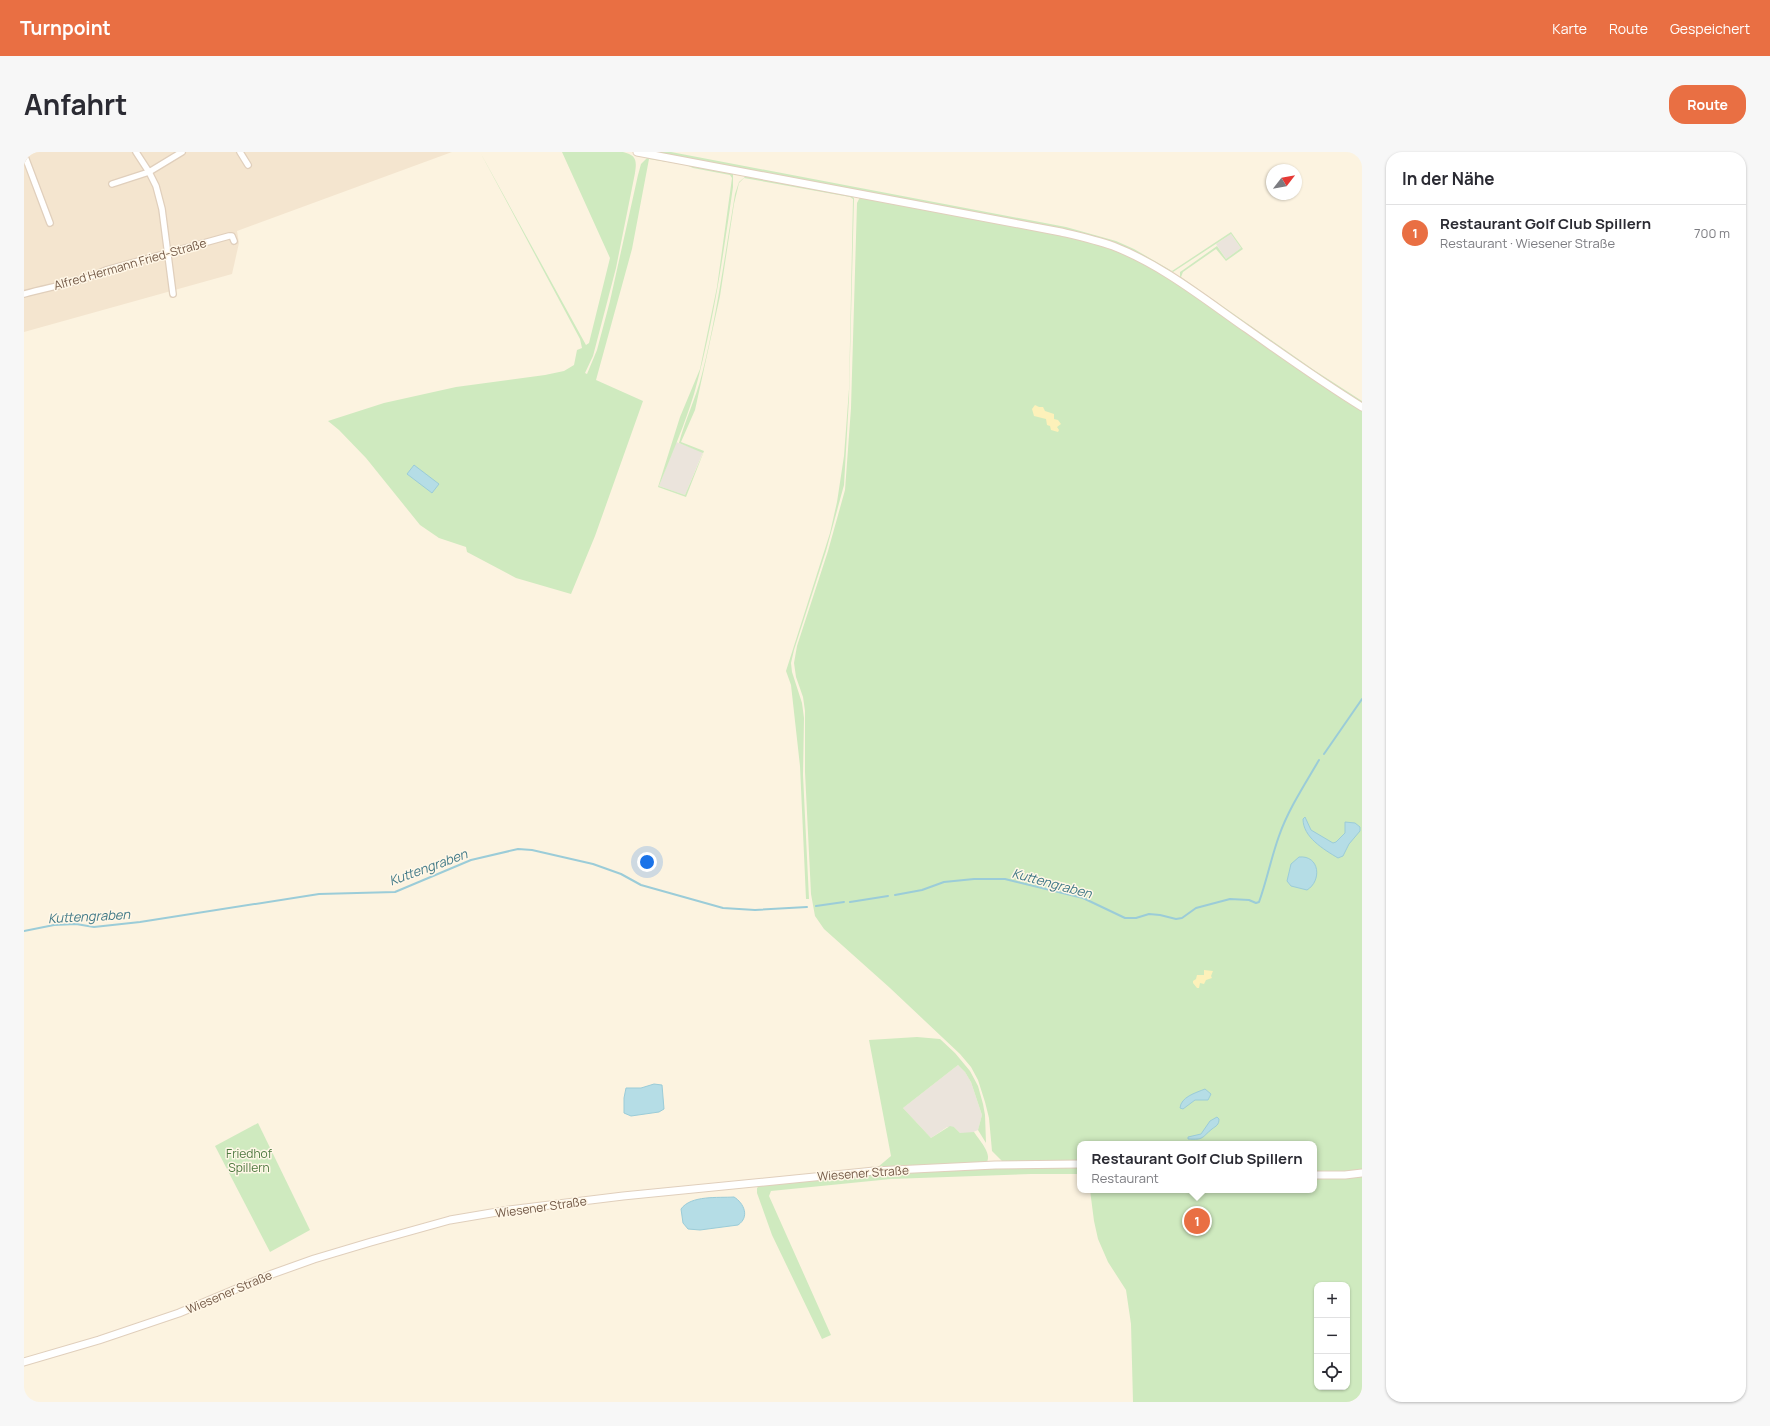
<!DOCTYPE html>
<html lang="de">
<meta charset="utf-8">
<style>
:root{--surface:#fff;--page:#f7f7f7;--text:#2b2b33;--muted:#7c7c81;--line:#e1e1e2;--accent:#e96f43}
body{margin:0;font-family:Manrope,sans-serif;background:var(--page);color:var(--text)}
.controls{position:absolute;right:12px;bottom:12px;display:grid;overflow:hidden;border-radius:8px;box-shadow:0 1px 3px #0004}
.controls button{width:36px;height:36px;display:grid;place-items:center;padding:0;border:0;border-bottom:1px solid var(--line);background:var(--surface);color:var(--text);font:20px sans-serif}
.compass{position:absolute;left:1242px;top:12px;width:36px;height:36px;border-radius:50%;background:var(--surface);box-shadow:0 1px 3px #0004;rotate:59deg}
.you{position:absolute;left:623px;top:710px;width:14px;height:14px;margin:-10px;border:3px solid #fff;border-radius:50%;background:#1a73e8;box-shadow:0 0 0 6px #1a73e833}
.badge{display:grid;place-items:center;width:26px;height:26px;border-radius:50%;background:var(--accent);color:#fff;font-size:13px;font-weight:700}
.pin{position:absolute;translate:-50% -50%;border:2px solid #fff;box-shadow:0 1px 4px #0006}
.popup{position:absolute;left:1053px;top:989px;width:240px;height:52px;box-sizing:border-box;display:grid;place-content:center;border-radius:8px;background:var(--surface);filter:drop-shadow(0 1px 3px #0005);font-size:13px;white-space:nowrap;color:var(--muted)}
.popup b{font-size:15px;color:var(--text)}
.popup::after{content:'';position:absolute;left:50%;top:100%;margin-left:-8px;border:8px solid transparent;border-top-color:var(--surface)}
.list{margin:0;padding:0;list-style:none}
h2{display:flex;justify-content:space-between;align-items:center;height:52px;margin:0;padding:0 16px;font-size:17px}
h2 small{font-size:13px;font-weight:400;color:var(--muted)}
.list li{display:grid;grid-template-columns:26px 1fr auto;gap:12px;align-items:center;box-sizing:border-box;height:56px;padding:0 16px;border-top:1px solid var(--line)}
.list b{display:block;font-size:15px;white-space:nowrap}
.list p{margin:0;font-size:13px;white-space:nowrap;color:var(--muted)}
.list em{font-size:13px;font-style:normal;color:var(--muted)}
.icon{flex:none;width:22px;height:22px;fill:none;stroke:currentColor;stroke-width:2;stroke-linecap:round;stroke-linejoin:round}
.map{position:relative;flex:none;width:1338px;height:1250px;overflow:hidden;border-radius:16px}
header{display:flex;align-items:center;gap:24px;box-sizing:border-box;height:56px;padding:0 20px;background:var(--accent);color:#fff}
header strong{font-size:19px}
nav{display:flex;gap:22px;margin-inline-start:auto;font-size:14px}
.intro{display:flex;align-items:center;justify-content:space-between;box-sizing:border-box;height:96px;padding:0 24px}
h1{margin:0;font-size:28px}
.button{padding:10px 18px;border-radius:16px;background:var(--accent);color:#fff;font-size:14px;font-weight:700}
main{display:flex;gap:24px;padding:0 24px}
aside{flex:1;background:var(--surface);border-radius:16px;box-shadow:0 1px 3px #0004}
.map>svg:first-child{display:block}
.residential{fill:#f4e5cf}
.industrial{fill:#ebe4dc}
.green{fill:#cfeabf;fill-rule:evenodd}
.sand{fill:#fdf1ba}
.water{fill:#b5dde6;stroke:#9bccd8}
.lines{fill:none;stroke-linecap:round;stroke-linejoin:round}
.stream{stroke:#9bccd8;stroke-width:2}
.minor-casing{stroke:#e0cfbc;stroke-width:8}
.tertiary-casing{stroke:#e0cfbc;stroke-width:9}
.minor{stroke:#fff;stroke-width:5.5}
.tertiary{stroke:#fff;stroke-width:7}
.labels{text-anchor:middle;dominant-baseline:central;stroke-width:3;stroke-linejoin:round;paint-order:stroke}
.street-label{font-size:12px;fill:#735947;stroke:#fff7e7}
.park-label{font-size:12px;fill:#4e7940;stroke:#fff7e7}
.water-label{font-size:13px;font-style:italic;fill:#417987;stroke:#fff7e7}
</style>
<header>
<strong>Turnpoint</strong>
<nav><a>Karte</a><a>Route</a><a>Gespeichert</a></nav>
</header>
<div class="intro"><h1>Anfahrt</h1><a class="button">Route</a></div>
<main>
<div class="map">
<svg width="1338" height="1250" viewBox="0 0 1338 1250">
<rect width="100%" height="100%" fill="#fcf3e0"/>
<!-- residential -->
<path class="residential" d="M 0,0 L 428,0 L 213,79 L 215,91 L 208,122 L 0,180 Z"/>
<!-- industrial -->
<g class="industrial">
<path d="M 1207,82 L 1217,96 L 1202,107 L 1192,92 Z"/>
<path d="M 652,290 L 679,300 L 661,343 L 635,334 Z"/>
<path d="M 934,913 L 941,920 L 947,930 L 958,963 L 954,978 L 947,981 L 936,981 L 930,975 L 923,975 L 907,986 L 879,956 Z"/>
</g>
<!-- green -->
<g class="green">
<path d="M 456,0 L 562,193 L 565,191 L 586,106 L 538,0 L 599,0 C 612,3 613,8 611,21 L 592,116 L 569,204 L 561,221 L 563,222 L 573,198 L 586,149 L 614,23 L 617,12 L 624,5 L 709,22 L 709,35 C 699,105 689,174 670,242 C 661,272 647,304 635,334 L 661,343 L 679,301 L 655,291 C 661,268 672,246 678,222 C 693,163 701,102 711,42 L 715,30 L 722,24 L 825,42 L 830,46 L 825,246 L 820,333 L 802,399 L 770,498 L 767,511 L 768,520 L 778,551 L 780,566 L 779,623 L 785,747 L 782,747 L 776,614 L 767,533 L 762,519 L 806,381 L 813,350 L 820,304 L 825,237 L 829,47 L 826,45 L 720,26 L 715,31 L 710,52 L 696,144 L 671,258 L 657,290 L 680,299 L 662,345 L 634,335 L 656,265 L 676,217 L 693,135 L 708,26 L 706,23 L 669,16 L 662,13 L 625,7 L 608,97 L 572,228 L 619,249 L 571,384 L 547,442 L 492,426 L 443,400 L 442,395 L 415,386 L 396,373 L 342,306 L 315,278 L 304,269 L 360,251 L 432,235 L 521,223 L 540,219 L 550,213 L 553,198 L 558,196 L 556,187 Z"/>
<path d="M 631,0 L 647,0 L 1042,75 L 1092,89 L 1110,97 L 1148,119 L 1207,80 L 1219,97 L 1202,109 L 1192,97 L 1159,120 L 1157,125 L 1290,218 L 1338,249 L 1338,251 L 1303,229 L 1156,126 L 1156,120 L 1159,118 L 1193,94 L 1202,107 L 1217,96 L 1207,82 L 1149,120 L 1098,95 L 873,46 Z"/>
<path d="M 836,45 L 1036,83 L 1086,96 L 1105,104 L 1123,113 L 1165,140 L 1338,258 L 1338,1018 L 1325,1020 L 1290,1020 L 1290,992 L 1056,992 L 1056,1010 L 978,1009 L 968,999 L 965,966 L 961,950 L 954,928 L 947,915 L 936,902 L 866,836 L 800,777 L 791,764 L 787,742 L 781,620 L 781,559 L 779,545 L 772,525 L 770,511 L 773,494 L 804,399 L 821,338 L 827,256 L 833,51 Z"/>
<path d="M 893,885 L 916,887 L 931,901 L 946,919 L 954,934 L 959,952 L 961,963 L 962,991 L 954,978 L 958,963 L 947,930 L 941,920 L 934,913 L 879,956 L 907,986 L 926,974 L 930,975 L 936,981 L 950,980 C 955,988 968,1001 963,1010 L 854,1015 L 867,1004 L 845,888 Z"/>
<path d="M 234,971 L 286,1078 L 246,1100 L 191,994 Z"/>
<path d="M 1004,1015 L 1056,1015 L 1056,1022 L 1007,1022 L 867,1027 L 747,1039 L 745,1044 L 807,1183 L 798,1187 L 748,1083 L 733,1041 L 733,1036 L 736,1033 L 824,1023 Z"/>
<path d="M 1338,1024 L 1338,1250 L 1109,1250 L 1107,1172 L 1102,1138 L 1084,1110 L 1074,1087 L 1070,1069 L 1066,1038 L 1290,1038 L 1290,1026 ZM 1293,1133 L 1323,1133 L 1323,1235 L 1293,1235 Z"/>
</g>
<!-- sand -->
<g class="sand">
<path d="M 1011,253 L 1015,255 L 1019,255 L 1021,259 L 1030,262 L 1030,267 L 1034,268 L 1037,272 L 1033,275 L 1035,278 L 1034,280 L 1027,278 L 1026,274 L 1023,273 L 1022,267 L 1010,264 L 1008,257 Z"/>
<path d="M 1180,818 L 1189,819 L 1187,824 L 1188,826 L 1182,828 L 1180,832 L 1176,831 L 1175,836 L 1173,836 L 1169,831 L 1169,829 L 1172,827 L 1173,823 L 1180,823 Z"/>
</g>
<!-- water -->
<g class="water">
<path d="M 390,313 L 415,332 L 408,341 L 383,322 Z"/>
<path d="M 1281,665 L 1287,678 L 1309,691 L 1312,690 L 1321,681 L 1321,670 L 1331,671 L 1336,675 L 1336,679 L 1325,692 L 1319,704 L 1314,706 C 1299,697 1279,685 1279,667 Z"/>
<path d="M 1275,705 C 1296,703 1298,729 1283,738 L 1267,734 L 1263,729 L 1267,712 Z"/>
<path d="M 630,932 L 638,933 L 640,957 L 635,960 L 607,964 L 600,961 L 600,946 L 602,936 L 617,936 Z"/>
<path d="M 1181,937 L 1187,942 L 1184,948 L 1171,948 L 1159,957 L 1156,956 C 1157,945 1171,941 1181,937 Z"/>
<path d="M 1193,965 L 1195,967 C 1195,973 1192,974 1188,977 C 1177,986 1180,988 1164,987 L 1164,985 L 1177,982 L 1186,969 Z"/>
<path d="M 710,1045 C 720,1051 726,1065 714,1073 L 676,1078 L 664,1077 L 659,1071 L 657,1057 C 667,1043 694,1046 710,1045 Z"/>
</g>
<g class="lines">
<!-- stream -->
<g class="stream">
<path d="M 1300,602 L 1338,547"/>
<path d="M 871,743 L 898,738 L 920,730 L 950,727 L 981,727 L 1059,746 L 1101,766 L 1112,766 L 1125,762 L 1136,763 L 1152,767 L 1158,766 L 1172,756 L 1206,747 L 1225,748 L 1232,751 L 1235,750 C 1243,728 1247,706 1255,684 C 1264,658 1281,632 1295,608"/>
<path d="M 826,750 L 864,744"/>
<path d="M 792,754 L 820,750"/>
<path d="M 0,779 L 30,773 L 52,772 L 70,775 L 116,770 L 295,742 L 371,740 L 447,708 L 494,697 L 508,698 L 569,712 L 597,722 L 617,733 L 699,756 L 731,758 L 783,755"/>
</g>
<defs>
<g id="minor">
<path d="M 112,0 L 125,20 L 132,34 L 138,57 L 149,142"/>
<path d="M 216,0 L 224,13"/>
<path d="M 0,2 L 26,71"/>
<path d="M 88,32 L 125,20 L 158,0"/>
<path d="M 0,142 C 28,134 55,131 82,118 L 205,84 L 208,84 L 210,89"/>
</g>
<g id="tertiary">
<path d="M 613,0 L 1037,80 C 1054,84 1072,88 1089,94 C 1138,113 1180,147 1223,177 C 1261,204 1299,231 1338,255"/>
<path d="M 1290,1023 L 1321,1023 L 1338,1021"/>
<path d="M 0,1210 L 75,1188 L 155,1161 L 248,1122 L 290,1107 L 347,1090 L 426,1068 L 485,1058 L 599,1044 L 850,1019 L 971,1013 L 1056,1012"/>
</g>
</defs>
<!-- minor casing -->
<use href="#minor" class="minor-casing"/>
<!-- tertiary casing -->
<use href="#tertiary" class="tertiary-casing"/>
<!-- minor -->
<use href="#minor" class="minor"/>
<!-- tertiary -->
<use href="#tertiary" class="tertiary"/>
</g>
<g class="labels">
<!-- street labels -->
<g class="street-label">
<text transform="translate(106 112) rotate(-16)">Alfred Hermann Fried-Straße</text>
<text transform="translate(839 1021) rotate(-4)">Wiesener Straße</text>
<text transform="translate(517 1055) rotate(-8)">Wiesener Straße</text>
<text transform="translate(205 1140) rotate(-23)">Wiesener Straße</text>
</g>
<!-- park labels -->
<g class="park-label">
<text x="225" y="1001">Friedhof<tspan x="225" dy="14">Spillern</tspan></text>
</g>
<!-- water labels -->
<g class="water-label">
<text transform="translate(404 715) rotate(-20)">Kuttengraben</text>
<text transform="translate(1028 731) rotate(15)">Kuttengraben</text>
<text transform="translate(65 764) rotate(-3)">Kuttengraben</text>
</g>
</g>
</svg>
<div class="controls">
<button>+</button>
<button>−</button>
<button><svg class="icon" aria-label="locate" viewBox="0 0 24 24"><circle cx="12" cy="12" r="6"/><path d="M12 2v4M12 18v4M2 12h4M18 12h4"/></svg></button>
</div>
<svg class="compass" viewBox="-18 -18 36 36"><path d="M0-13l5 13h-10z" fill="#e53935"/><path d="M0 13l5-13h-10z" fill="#7c7c81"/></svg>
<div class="you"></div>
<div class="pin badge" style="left:1173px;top:1069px">1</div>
<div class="popup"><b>Restaurant Golf Club Spillern</b>Restaurant</div>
</div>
<aside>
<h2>In der Nähe<small></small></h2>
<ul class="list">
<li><span class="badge">1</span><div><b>Restaurant Golf Club Spillern</b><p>Restaurant · Wiesener Straße</p></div><em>700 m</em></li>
</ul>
</aside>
</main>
